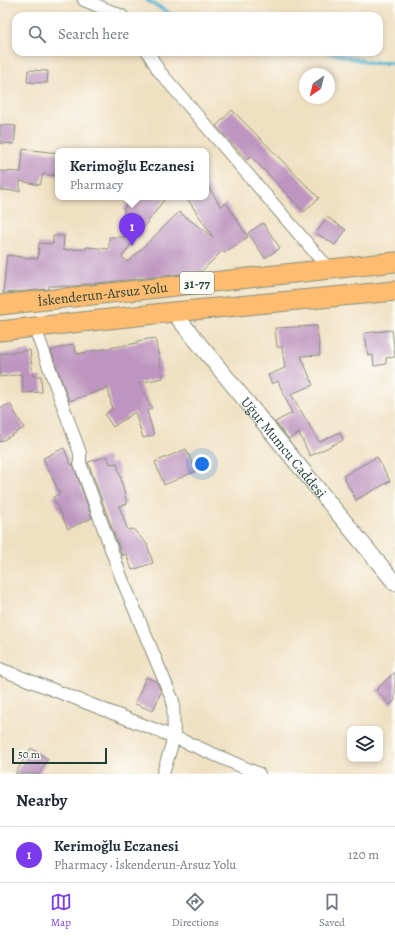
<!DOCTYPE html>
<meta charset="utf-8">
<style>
:root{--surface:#fff;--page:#f2f2f3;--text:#1f2937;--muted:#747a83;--line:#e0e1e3;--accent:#7c3aed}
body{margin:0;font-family:Alegreya,serif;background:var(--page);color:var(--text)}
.controls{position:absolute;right:12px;bottom:12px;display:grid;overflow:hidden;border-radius:8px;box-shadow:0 2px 6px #0003}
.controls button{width:36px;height:36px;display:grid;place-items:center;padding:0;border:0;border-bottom:1px solid var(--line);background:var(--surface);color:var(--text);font:20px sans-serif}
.compass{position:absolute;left:299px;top:68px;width:36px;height:36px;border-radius:50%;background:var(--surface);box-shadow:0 2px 6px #0003;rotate:215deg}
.scale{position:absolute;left:12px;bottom:10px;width:95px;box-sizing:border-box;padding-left:4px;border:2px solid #1f3d34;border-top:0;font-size:11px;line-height:14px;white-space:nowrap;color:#1f3d34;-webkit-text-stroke:3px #fdfcf7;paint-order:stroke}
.you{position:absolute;left:202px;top:464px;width:14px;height:14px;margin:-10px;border:3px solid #fff;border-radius:50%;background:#1a73e8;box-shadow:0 0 0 6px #1a73e833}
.badge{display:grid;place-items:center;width:26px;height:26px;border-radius:50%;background:var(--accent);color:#fff;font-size:13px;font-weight:700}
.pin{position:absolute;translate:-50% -33px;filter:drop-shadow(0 1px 2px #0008)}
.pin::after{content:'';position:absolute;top:21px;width:14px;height:12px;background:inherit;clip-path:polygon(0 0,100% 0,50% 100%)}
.popup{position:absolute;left:55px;top:148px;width:154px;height:52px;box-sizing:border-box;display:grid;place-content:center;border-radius:8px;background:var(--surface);filter:drop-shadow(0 1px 3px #0005);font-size:13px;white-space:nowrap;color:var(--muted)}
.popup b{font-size:15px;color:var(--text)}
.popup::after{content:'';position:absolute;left:50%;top:100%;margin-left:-8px;border:8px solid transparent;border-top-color:var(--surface)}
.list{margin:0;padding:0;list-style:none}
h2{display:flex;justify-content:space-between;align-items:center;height:52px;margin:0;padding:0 16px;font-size:17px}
h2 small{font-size:13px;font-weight:400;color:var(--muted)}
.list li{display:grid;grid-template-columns:26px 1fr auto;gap:12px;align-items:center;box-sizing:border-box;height:56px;padding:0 16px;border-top:1px solid var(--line)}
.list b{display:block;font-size:15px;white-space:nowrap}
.list p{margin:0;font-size:13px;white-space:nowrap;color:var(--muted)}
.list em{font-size:13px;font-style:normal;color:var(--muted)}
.icon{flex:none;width:22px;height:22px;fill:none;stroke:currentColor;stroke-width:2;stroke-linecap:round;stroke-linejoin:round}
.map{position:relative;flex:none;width:395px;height:774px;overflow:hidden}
.search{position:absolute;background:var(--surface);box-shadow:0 2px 6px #0003;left:12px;right:12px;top:12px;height:44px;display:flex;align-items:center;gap:10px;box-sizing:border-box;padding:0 14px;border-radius:12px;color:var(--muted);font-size:15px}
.sheet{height:108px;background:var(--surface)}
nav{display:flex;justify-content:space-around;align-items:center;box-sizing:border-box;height:56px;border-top:1px solid var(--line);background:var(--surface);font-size:11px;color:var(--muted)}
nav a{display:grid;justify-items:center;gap:2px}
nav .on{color:var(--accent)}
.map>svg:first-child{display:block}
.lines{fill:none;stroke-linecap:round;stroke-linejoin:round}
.stream{stroke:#50b3cf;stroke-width:4}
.building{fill:#be95c0}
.minor-casing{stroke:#878e7a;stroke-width:14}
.tertiary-casing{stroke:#878e7a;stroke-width:17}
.primary-casing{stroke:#878e7a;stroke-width:21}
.minor{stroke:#fff;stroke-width:12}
.tertiary{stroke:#fff;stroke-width:15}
.primary{stroke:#febc70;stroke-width:19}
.labels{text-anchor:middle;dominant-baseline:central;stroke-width:3.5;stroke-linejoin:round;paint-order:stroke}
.shield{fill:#fdfcf7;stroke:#62766e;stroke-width:1}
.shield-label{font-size:13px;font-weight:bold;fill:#1f3d34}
.street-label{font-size:14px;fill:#1f3d34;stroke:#fdfcf7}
</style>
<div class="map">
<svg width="395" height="774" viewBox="0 0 395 774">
<rect width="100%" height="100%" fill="#fdfcf7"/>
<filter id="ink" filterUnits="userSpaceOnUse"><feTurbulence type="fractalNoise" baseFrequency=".025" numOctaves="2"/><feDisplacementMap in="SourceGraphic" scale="8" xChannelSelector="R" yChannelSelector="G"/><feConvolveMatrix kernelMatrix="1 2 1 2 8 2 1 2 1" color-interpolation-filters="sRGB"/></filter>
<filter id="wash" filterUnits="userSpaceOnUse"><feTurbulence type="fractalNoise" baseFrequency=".012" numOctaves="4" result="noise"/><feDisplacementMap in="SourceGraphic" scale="16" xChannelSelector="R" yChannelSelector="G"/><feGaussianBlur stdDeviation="0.9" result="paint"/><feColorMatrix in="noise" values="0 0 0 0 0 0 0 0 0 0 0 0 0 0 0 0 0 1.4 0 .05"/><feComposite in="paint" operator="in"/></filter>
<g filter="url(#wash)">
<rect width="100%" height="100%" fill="#efe0c1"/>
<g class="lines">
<!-- stream -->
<g class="stream">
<path d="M 147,0 L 174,16"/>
<path d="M 328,52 L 371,63 L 395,63"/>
</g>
</g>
<g id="blocks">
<!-- building -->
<g class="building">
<path d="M 28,70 L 48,71 L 47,83 L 27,82 Z"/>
<path d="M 232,110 L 319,198 L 304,212 L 251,156 L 247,160 L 216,126 Z"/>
<path d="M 0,125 L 16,126 L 14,144 L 0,143 Z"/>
<path d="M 23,149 L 58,153 L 58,176 L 43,174 L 40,185 L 20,181 L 20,191 L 0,190 L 0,171 L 21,172 Z"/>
<path d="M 206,183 L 221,207 L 226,203 L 248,237 L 224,253 L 222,251 L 201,272 L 88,284 L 82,284 L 82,285 L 76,286 L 49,286 L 49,289 L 3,293 L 7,255 L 38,259 L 39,243 L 53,244 L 53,236 L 64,236 L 63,250 L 86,249 L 86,247 L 109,249 L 109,237 L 125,237 L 124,208 L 132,197 L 166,197 L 122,257 L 128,262 L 179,212 L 213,237 L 186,197 L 206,197 Z"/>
<path d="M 327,217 L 346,230 L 335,245 L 316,233 Z"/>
<path d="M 263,223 L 280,248 L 265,258 L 248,233 Z"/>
<path d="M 317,326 L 320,355 L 301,356 L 313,385 L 291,394 L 319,442 L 340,432 L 343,440 L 310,456 L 299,433 L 289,439 L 275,422 L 292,413 L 278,381 L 272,384 L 268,375 L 285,368 L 282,347 L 277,347 L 275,328 Z"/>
<path d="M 392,330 L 395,357 L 386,358 L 386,364 L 374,366 L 373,355 L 368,356 L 365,333 Z"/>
<path d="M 155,338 L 163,378 L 139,383 L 152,408 L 147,411 L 154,435 L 143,438 L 135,412 L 113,427 L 105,415 L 112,409 L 108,388 L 69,401 L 51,351 L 73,344 L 77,354 L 137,343 L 137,341 Z"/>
<path d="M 30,350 L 33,376 L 41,376 L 42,392 L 23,393 L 22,374 L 0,377 L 0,354 Z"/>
<path d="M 10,404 L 24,428 L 0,442 L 0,408 Z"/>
<path d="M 64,448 L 71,465 L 73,464 L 92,518 L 68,529 L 53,497 L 60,494 L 43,458 Z"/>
<path d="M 186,449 L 196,471 L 164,485 L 155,462 Z"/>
<path d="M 108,456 L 110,464 L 117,463 L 127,504 L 119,506 L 128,530 L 133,529 L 147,544 L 153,563 L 132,570 L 126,554 L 122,556 L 88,462 Z"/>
<path d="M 377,457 L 390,481 L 356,500 L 343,476 Z"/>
<path d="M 395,672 L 395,700 L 390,705 L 376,690 Z"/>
<path d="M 146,677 L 157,682 L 161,692 L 153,711 L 135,704 Z"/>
<path d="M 31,748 L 48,759 L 39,774 L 15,774 Z"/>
</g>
</g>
</g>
<g filter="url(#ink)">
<use href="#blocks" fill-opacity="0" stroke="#878e7a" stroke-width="1"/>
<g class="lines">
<defs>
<g id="minor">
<path d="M 84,0 L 122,16"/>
<path d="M 148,52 L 159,71 L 329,269"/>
<path d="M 35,328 L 80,453 L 80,463 L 122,579 L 173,701 L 174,737 L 163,774"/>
<path d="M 0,669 L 174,737 L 259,774"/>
</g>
<g id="tertiary">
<path id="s1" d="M 173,312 L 395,583"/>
</g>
<g id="primary">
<path id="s2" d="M 0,305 L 395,262"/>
<path d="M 0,331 L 173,312 L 395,291"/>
</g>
</defs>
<!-- minor casing -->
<use href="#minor" class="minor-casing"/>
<!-- tertiary casing -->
<use href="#tertiary" class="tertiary-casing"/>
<!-- primary casing -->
<use href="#primary" class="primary-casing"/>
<!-- minor -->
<use href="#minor" class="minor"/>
<!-- tertiary -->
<use href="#tertiary" class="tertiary"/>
<!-- primary -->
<use href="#primary" class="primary"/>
</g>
</g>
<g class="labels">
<!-- shield labels -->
<rect class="shield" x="180" y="272" width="34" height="22" rx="3"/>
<g class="shield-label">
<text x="197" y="283">31-77</text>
</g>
<!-- street labels -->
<g class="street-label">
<text stroke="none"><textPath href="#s2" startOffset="103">İskenderun-Arsuz Yolu</textPath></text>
<text stroke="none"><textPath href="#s1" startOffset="175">Uğur Mumcu Caddesi</textPath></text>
</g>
</g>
</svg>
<div class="controls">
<button><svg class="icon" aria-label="layers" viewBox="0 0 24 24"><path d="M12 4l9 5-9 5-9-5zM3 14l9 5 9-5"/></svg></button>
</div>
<svg class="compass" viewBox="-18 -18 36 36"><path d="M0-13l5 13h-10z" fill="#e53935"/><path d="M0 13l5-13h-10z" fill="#747a83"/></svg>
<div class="scale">50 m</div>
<div class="you"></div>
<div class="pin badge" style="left:132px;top:246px">1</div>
<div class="popup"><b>Kerimoğlu Eczanesi</b>Pharmacy</div>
<div class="search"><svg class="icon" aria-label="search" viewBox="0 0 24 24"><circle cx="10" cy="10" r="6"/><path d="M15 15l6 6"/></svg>Search here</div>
</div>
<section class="sheet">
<h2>Nearby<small></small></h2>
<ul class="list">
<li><span class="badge">1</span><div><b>Kerimoğlu Eczanesi</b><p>Pharmacy · İskenderun-Arsuz Yolu</p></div><em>120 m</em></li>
</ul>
</section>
<nav>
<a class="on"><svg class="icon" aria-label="map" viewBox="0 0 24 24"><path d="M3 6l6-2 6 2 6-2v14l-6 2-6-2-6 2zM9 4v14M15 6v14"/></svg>Map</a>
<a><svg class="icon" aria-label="directions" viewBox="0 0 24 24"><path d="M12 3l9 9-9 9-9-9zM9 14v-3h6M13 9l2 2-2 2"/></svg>Directions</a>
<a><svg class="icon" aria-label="saved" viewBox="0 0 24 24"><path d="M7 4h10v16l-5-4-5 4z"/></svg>Saved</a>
</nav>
